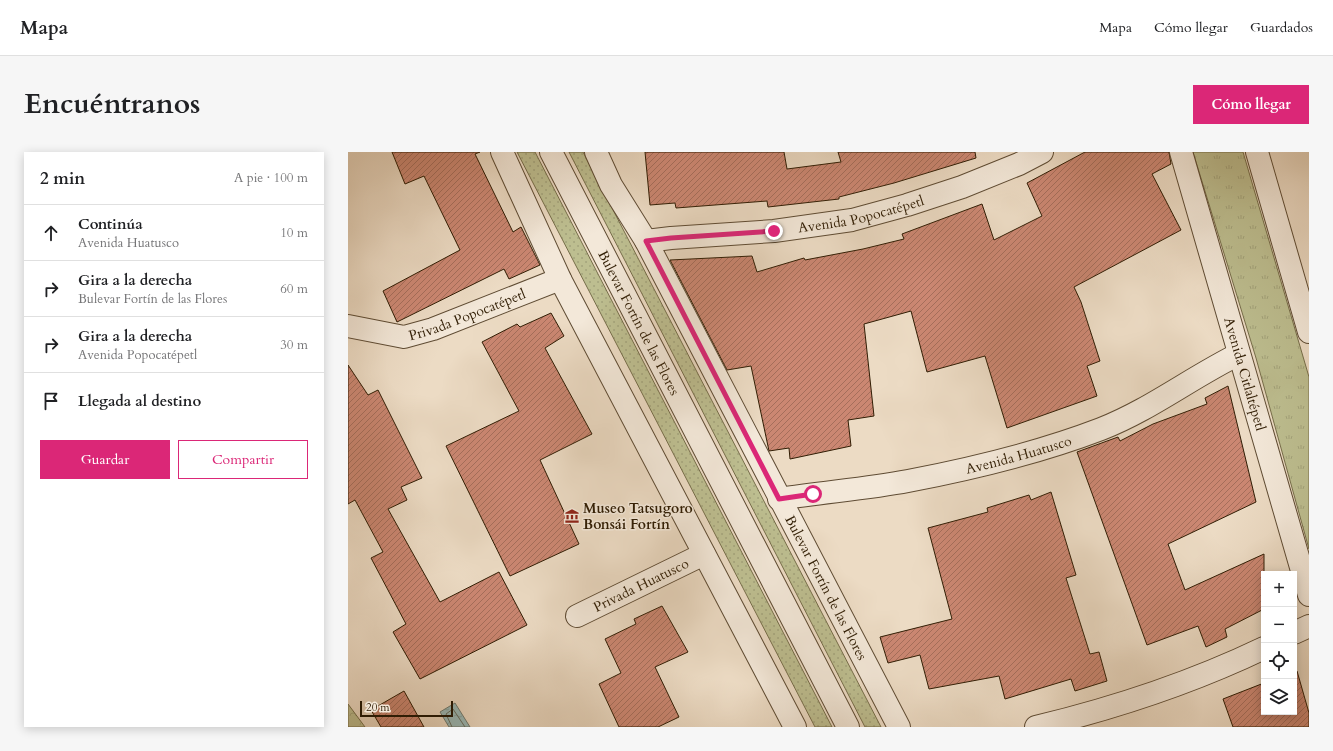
<!DOCTYPE html>
<html lang="es">
<meta charset="utf-8">
<style>
:root{--surface:#fff;--page:#f6f6f6;--text:#202124;--muted:#757577;--line:#e0e0e0;--accent:#db2777}
body{margin:0;font-family:Cardo,serif;background:var(--page);color:var(--text)}
.controls{position:absolute;right:12px;bottom:12px;display:grid;overflow:hidden;border-radius:0px;box-shadow:0 2px 10px #0003}
.controls button{width:36px;height:36px;display:grid;place-items:center;padding:0;border:0;border-bottom:1px solid var(--line);background:var(--surface);color:var(--text);font:20px sans-serif}
.scale{position:absolute;left:12px;bottom:10px;width:93px;box-sizing:border-box;padding-left:4px;border:2px solid #301d04;border-top:0;font-size:11px;line-height:14px;white-space:nowrap;color:#301d04;-webkit-text-stroke:3px #f3e8d9;paint-order:stroke}
.stop{position:absolute;width:12px;height:12px;margin:-9px;border:3px solid #db2777;border-radius:50%;background:#fff}
.stop.end{background:#db2777;border-color:#fff;box-shadow:0 1px 4px #0008}
.list{margin:0;padding:0;list-style:none}
h2{display:flex;justify-content:space-between;align-items:center;height:52px;margin:0;padding:0 16px;font-size:17px}
h2 small{font-size:13px;font-weight:400;color:var(--muted)}
.list li{display:grid;grid-template-columns:26px 1fr auto;gap:12px;align-items:center;box-sizing:border-box;height:56px;padding:0 16px;border-top:1px solid var(--line)}
.list b{display:block;font-size:15px;white-space:nowrap}
.list p{margin:0;font-size:13px;white-space:nowrap;color:var(--muted)}
.list em{font-size:13px;font-style:normal;color:var(--muted)}
.actions{display:flex;gap:8px;padding:12px 16px}
.actions a{flex:1;padding:9px 0;border:1px solid var(--accent);border-radius:0px;text-align:center;font-size:14px;color:var(--accent)}
.actions .main{background:var(--accent);color:#fff}
.icon{flex:none;width:22px;height:22px;fill:none;stroke:currentColor;stroke-width:2;stroke-linecap:round;stroke-linejoin:round}
.map{position:relative;flex:none;width:961px;height:575px;overflow:hidden;border-radius:0px}
header{display:flex;align-items:center;gap:24px;box-sizing:border-box;height:56px;padding:0 20px;background:var(--surface);border-bottom:1px solid var(--line)}
header strong{font-size:19px}
nav{display:flex;gap:22px;margin-inline-start:auto;font-size:14px}
.intro{display:flex;align-items:center;justify-content:space-between;box-sizing:border-box;height:96px;padding:0 24px}
h1{margin:0;font-size:28px}
.button{padding:10px 18px;border-radius:0px;background:var(--accent);color:#fff;font-size:14px;font-weight:700}
main{display:flex;gap:24px;padding:0 24px}
aside{flex:1;background:var(--surface);border-radius:0px;box-shadow:0 2px 10px #0003}
.map>svg:first-child{display:block}
.grass{fill:url(#grass-dots);stroke:#766e4a}
.forest{fill:url(#forest-crowns);stroke:#766e4a}
.park{fill:url(#park-tufts);stroke:#766e4a}
.water{fill:url(#water-ripples);stroke:#6f7b71}
.lines{fill:none;stroke-linecap:round;stroke-linejoin:round}
.shore{stroke:#646c5e;stroke-width:1}
.building{fill:url(#building-hatch);stroke:#301d04}
.minor-casing{stroke:#5f4c34;stroke-width:24}
.minor{stroke:#f3e8d9;stroke-width:22}
.route{stroke:#db2777;stroke-width:5}
.labels{text-anchor:middle;dominant-baseline:central;stroke-width:3;stroke-linejoin:round;paint-order:stroke}
.street-label{font-size:14px;fill:#301d04;stroke:#f3e8d9}
.poi-label{font-size:14px;font-weight:bold;fill:#301d04;stroke:#f3e8d9;text-anchor:start}
</style>
<header>
<strong>Mapa</strong>
<nav><a>Mapa</a><a>Cómo llegar</a><a>Guardados</a></nav>
</header>
<div class="intro"><h1>Encuéntranos</h1><a class="button">Cómo llegar</a></div>
<main>
<aside>
<h2>2 min<small>A pie · 100 m</small></h2>
<ul class="list">
<li><svg class="icon" aria-label="ahead" viewBox="0 0 24 24"><path d="M12 20V5M6 11l6-6 6 6"/></svg><div><b>Continúa</b><p>Avenida Huatusco</p></div><em>10 m</em></li>
<li><svg class="icon" aria-label="right" viewBox="0 0 24 24"><path d="M7 20v-9h11M14 6l5 5-5 5"/></svg><div><b>Gira a la derecha</b><p>Bulevar Fortín de las Flores</p></div><em>60 m</em></li>
<li><svg class="icon" aria-label="right" viewBox="0 0 24 24"><path d="M7 20v-9h11M14 6l5 5-5 5"/></svg><div><b>Gira a la derecha</b><p>Avenida Popocatépetl</p></div><em>30 m</em></li>
<li><svg class="icon" aria-label="arrive" viewBox="0 0 24 24"><path d="M6 21V4h12l-3 4 3 4H6"/></svg><div><b>Llegada al destino</b></div></li>
</ul>
<div class="actions"><a class="main">Guardar</a><a>Compartir</a></div>
</aside>
<div class="map">
<svg width="961" height="575" viewBox="0 0 961 575">
<defs>
<pattern id="grass-dots" width="8" height="8" patternUnits="userSpaceOnUse"><rect width="8" height="8" fill="#bdbe90"/><path d="M2 2h.1M6 6h.1" fill="none" stroke="#a3a37b" stroke-width="1.8" stroke-linecap="round"/></pattern>
<pattern id="forest-crowns" width="20" height="18" patternUnits="userSpaceOnUse"><rect width="20" height="18" fill="#bdbe90"/><path d="M2 6a3 3 0 1 1 6 0M12 15a3 3 0 1 1 6 0" fill="none" stroke="#a3a37b"/></pattern>
<pattern id="park-tufts" width="24" height="20" patternUnits="userSpaceOnUse"><rect width="24" height="20" fill="#bdbe90"/><path d="M3 7l-1-3M5 7V3M7 7l1-3M15 17l-1-3M17 17v-4M19 17l1-3" fill="none" stroke="#a3a37b"/></pattern>
<pattern id="water-ripples" width="26" height="14" patternUnits="userSpaceOnUse"><rect width="26" height="14" fill="#99bab9"/><path d="M2 4q2-2 4 0t4 0M15 11q2-2 4 0t4 0" fill="none" stroke="#849f9d"/></pattern>
<pattern id="building-hatch" width="6" height="6" patternUnits="userSpaceOnUse"><rect width="6" height="6" fill="#cb8772"/><path d="M-1 1l2-2M0 6l6-6M5 7l2-2" fill="none" stroke="#a56e5b"/></pattern>
</defs>
<rect width="100%" height="100%" fill="#ecdbc4"/>
<filter id="stains"><feTurbulence type="fractalNoise" baseFrequency=".005" numOctaves="4"/><feColorMatrix values="0 0 0 0 .2 0 0 0 0 .09 0 0 0 0 .02 0 0 0 .5 -.17"/></filter>
<radialGradient id="worn" r=".72"><stop offset=".6" stop-color="#630" stop-opacity="0"/><stop offset="1" stop-color="#630" stop-opacity=".3"/></radialGradient>
<!-- grass -->
<g class="grass">
<path d="M 169,0 L 187,0 L 484,575 L 467,575 Z"/>
<path d="M 221,0 L 235,0 L 533,575 L 517,575 Z"/>
</g>
<!-- forest -->
<path class="forest" d="M 0,552 L 17,575 L 0,575 Z"/>
<!-- park -->
<path class="park" d="M 845,0 L 895,0 L 961,225 L 961,397 L 908,206 Z"/>
<!-- water -->
<path class="water" d="M 107,551 L 122,575 L 101,575 L 92,560 Z"/>
<g class="lines">
<!-- shore -->
<path class="shore" d="M 104,575 L 98,562 L 105,557 L 117,575"/>
</g>
<!-- building -->
<g class="building">
<path d="M 44,0 L 132,0 L 127,2 L 165,80 L 173,75 L 192,113 L 161,127 L 156,117 L 49,170 L 35,139 L 112,98 L 76,24 L 57,32 Z"/>
<path d="M 297,0 L 436,0 L 439,17 L 493,10 L 490,0 L 627,0 L 628,6 L 546,31 L 491,45 L 491,47 L 420,55 L 419,49 L 328,56 L 327,51 L 302,53 Z"/>
<path d="M 737,0 L 821,0 L 823,12 L 804,22 L 833,78 L 726,135 L 733,150 L 752,209 L 739,214 L 749,244 L 659,276 L 637,204 L 579,220 L 563,159 L 516,172 L 526,264 L 500,268 L 503,294 L 442,307 L 441,296 L 421,299 L 403,214 L 379,218 L 322,108 L 404,104 L 409,120 L 456,106 L 457,108 L 515,97 L 556,87 L 554,82 L 634,52 L 646,88 L 694,64 L 679,31 Z"/>
<path d="M 203,161 L 216,184 L 197,196 L 244,282 L 192,308 L 231,392 L 162,424 L 98,294 L 171,259 L 134,190 L 169,172 L 172,175 Z"/>
<path d="M 0,213 L 20,243 L 30,238 L 74,326 L 53,335 L 59,348 L 40,357 L 92,450 L 151,420 L 179,473 L 72,527 L 45,480 L 58,472 L 23,406 L 35,400 L 7,348 L 0,352 Z"/>
<path d="M 880,234 L 908,350 L 820,392 L 837,438 L 916,402 L 916,457 L 877,477 L 879,485 L 858,495 L 850,474 L 799,493 L 729,300 L 770,285 L 772,289 L 805,272 L 859,252 L 857,246 Z"/>
<path d="M 703,340 L 728,423 L 718,426 L 742,502 L 751,500 L 759,529 L 727,539 L 723,527 L 657,547 L 651,524 L 581,537 L 572,503 L 540,511 L 532,485 L 604,467 L 580,376 L 640,360 L 639,356 L 681,343 L 683,348 Z"/>
<path d="M 314,454 L 340,500 L 307,515 L 331,565 L 310,575 L 271,575 L 251,532 L 273,521 L 257,487 L 288,472 L 286,467 Z"/>
<path d="M 949,519 L 961,561 L 961,575 L 885,575 L 875,547 L 916,531 L 916,560 L 946,560 L 946,520 Z"/>
<path d="M 56,539 L 76,575 L 33,575 L 23,558 Z"/>
</g>
<g class="lines">
<defs>
<g id="minor">
<path d="M 154,0 L 212,127 L 447,575"/>
<path id="s1" d="M 203,0 L 500,575"/>
<path id="s2" d="M 248,0 L 263,33 L 298,89 L 551,575"/>
<path id="s3" d="M 833,0 L 961,443"/>
<path d="M 909,0 L 961,180"/>
<path id="s4" d="M 298,89 L 323,86 L 426,79 L 504,68 L 559,53 L 614,35 L 671,12 L 694,0"/>
<path id="s5" d="M 0,174 L 56,185 L 85,177 L 212,127"/>
<path id="s6" d="M 431,347 C 474,340 518,337 560,329 C 623,317 693,300 753,277 C 802,258 844,225 891,202"/>
<path id="s7" d="M 229,464 L 356,402"/>
<path d="M 946,481 L 961,474"/>
<path d="M 688,575 C 767,556 843,531 916,496"/>
</g>
</defs>
<!-- minor casing -->
<use href="#minor" class="minor-casing"/>
<!-- minor -->
<use href="#minor" class="minor"/>
</g>
<g class="lines">
<!-- route -->
<path class="route" d="M 426,79 L 323,86 L 298,89 L 431,347 L 465,342"/>
</g>
<!-- icons -->
<defs>
<symbol id="museum-bare" viewBox="-9 -9 18 18"><path d="M0-6L6-3V-2H-6V-3ZM-5-1h2V3h-2ZM-1-1h2V3h-2ZM3-1h2V3H3ZM-6 4H6V6H-6Z" fill="#8f2418" stroke="#f3e8d9" stroke-width="2.5" paint-order="stroke"/></symbol>
</defs>
<g fill-rule="evenodd">
<use href="#museum-bare" x="214" y="354" width="20" height="20"/>
</g>
<g class="labels">
<!-- street labels -->
<g class="street-label">
<text stroke="none"><textPath href="#s4" startOffset="217">Avenida Popocatépetl</textPath></text>
<text stroke="none"><textPath href="#s5" startOffset="124">Privada Popocatépetl</textPath></text>
<text stroke="none"><textPath href="#s1" startOffset="192">Bulevar Fortín de las Flores</textPath></text>
<text stroke="none"><textPath href="#s3" startOffset="231">Avenida Citlaltépetl</textPath></text>
<text stroke="none"><textPath href="#s6" startOffset="244">Avenida Huatusco</textPath></text>
<text stroke="none"><textPath href="#s7" startOffset="71">Privada Huatusco</textPath></text>
<text stroke="none"><textPath href="#s2" startOffset="493">Bulevar Fortín de las Flores</textPath></text>
</g>
<!-- poi labels -->
<g class="poi-label">
<text x="235" y="356">Museo Tatsugoro<tspan x="235" dy="16">Bonsái Fortín</tspan></text>
</g>
</g>
<rect width="100%" height="100%" filter="url(#stains)"/>
<rect width="100%" height="100%" fill="url(#worn)"/>
</svg>
<div class="controls">
<button>+</button>
<button>−</button>
<button><svg class="icon" aria-label="locate" viewBox="0 0 24 24"><circle cx="12" cy="12" r="6"/><path d="M12 2v4M12 18v4M2 12h4M18 12h4"/></svg></button>
<button><svg class="icon" aria-label="layers" viewBox="0 0 24 24"><path d="M12 4l9 5-9 5-9-5zM3 14l9 5 9-5"/></svg></button>
</div>
<div class="scale">20 m</div>
<div class="stop" style="left:465px;top:342px"></div>
<div class="stop end" style="left:426px;top:79px"></div>
</div>
</main>
